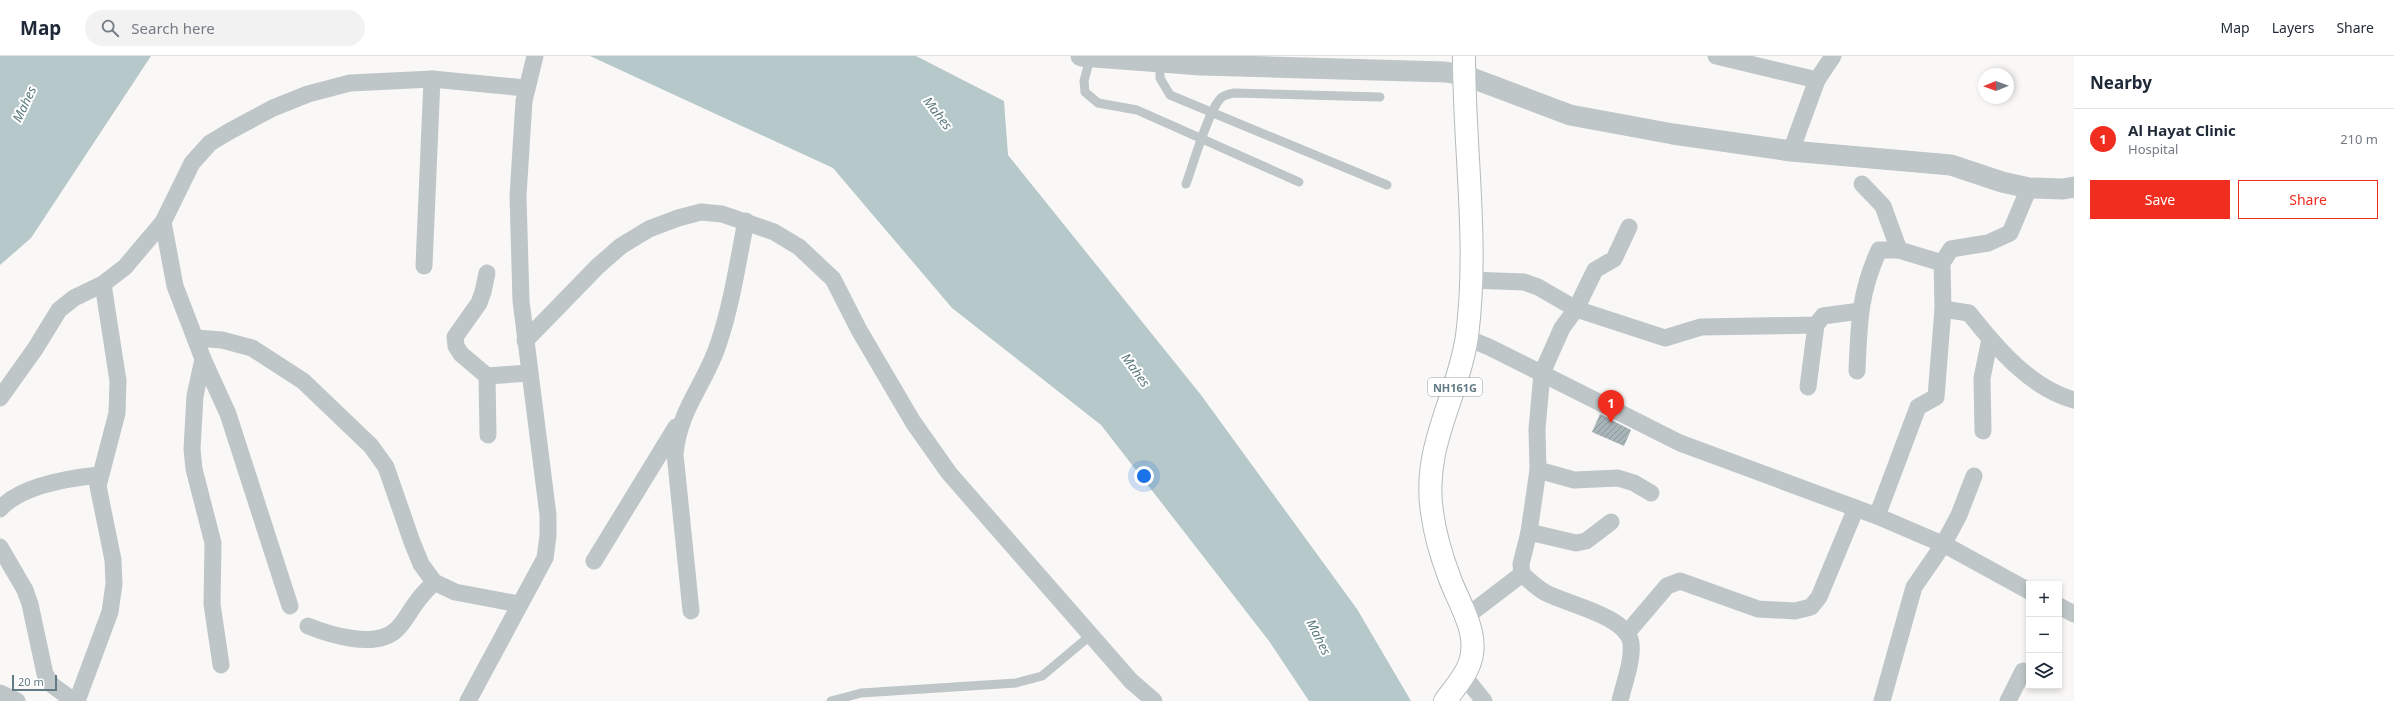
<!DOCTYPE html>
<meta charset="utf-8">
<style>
:root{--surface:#fff;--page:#f2f2f3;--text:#1f2937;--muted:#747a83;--line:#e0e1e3;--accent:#f02d1f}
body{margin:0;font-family:"Noto Sans",sans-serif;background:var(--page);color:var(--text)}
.controls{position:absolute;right:12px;bottom:12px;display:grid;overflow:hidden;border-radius:0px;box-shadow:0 2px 6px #0003}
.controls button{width:36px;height:36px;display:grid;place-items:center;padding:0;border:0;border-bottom:1px solid var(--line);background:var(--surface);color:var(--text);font:20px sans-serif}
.compass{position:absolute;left:1978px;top:12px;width:36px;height:36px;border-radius:50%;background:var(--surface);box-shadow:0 2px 6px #0003;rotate:269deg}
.scale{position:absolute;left:12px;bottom:10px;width:45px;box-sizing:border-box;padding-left:4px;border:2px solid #617a83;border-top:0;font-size:11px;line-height:14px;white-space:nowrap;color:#617a83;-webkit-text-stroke:3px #fff;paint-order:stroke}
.you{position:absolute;left:1144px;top:420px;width:14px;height:14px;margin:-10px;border:3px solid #fff;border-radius:50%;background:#1a73e8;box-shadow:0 0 0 6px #1a73e833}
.badge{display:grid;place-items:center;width:26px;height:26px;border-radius:50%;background:var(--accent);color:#fff;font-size:13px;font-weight:700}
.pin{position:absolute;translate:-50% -33px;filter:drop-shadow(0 1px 2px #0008)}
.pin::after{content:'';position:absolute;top:21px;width:14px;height:12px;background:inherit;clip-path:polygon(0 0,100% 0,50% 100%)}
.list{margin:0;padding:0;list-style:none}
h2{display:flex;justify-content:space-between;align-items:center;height:52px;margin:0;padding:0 16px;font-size:17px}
h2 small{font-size:13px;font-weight:400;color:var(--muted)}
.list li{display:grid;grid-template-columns:26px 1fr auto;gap:12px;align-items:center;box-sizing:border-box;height:60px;padding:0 16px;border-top:1px solid var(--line)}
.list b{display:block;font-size:15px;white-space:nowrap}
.list p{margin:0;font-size:13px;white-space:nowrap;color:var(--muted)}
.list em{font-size:13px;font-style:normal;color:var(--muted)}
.actions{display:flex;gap:8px;padding:12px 16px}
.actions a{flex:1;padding:9px 0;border:1px solid var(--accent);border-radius:0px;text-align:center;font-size:14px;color:var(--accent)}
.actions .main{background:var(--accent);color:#fff}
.icon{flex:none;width:22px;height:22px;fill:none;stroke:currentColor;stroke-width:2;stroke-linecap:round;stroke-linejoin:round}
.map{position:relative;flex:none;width:2074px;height:645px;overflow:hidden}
header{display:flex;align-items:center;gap:24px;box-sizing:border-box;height:56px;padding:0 20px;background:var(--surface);border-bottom:1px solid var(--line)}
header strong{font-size:19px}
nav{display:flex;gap:22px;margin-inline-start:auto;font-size:14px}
.search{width:280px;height:36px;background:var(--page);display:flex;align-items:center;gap:10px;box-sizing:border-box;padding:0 14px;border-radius:22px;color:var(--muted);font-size:15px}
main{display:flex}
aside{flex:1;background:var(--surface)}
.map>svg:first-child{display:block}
.water{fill:#b7c8ca}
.building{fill:url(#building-hatch)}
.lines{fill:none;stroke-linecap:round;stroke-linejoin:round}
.trunk-casing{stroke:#b4babd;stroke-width:24}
.service{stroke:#bec6c8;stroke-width:9}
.minor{stroke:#bec6c8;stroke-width:17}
.tertiary{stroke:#bec6c8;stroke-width:21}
.trunk{stroke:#fff;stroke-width:22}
.labels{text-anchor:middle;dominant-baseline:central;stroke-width:4;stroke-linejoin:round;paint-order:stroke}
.shield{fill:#fff;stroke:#90a2a8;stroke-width:1}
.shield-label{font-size:11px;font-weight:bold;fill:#617a83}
.water-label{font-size:13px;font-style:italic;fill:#5d7a7d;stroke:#fff}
</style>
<header>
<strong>Map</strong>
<div class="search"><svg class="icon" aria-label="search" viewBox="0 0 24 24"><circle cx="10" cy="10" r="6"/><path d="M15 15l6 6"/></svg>Search here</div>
<nav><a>Map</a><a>Layers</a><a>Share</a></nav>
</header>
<main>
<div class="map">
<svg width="2074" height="645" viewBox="0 0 2074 645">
<defs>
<pattern id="building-hatch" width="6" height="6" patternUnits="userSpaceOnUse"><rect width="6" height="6" fill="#a8b4b8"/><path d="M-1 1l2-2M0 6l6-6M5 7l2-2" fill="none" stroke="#8c979b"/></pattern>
</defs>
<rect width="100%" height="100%" fill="#f9f8f6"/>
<!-- water -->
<g class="water">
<path d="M 0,0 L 151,0 L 31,182 L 0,209 Z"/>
<path d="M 590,0 L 916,0 L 1004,45 L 1008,99 L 1201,339 L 1357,553 L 1411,645 L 1309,645 L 1269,585 L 1101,369 L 952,252 L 833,112 Z"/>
</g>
<!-- building -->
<path class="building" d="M 1600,358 L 1631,374 L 1624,390 L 1592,376 Z"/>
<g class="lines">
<defs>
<path id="trunk" d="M 1445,645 C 1453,634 1464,622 1469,609 C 1481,579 1460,550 1450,523 C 1442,502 1435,479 1432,456 C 1422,390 1458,342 1467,280 C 1479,187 1464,93 1464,0"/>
</defs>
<!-- trunk casing -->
<use href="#trunk" class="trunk-casing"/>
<!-- service -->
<g class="service">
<path d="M 1090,2 L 1084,25 L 1085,36 L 1098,47 L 1137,54 L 1299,126"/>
<path d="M 1160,8 L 1160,22 L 1170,39 L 1387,129"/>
<path d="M 1186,128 C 1193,109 1208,56 1220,43 C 1223,39 1229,38 1234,37 L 1380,41"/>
<path d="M 831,645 L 861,637 L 1016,627 L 1042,620 L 1091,579"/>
</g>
<!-- minor -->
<g class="minor">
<path d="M 1716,0 L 1817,24"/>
<path d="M 1791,95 L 1817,24 L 1833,0"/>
<path d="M 1862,128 L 1883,150 L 1899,194 L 1942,207"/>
<path d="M 163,166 L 175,230 L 203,303 L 195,340 L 192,393 L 194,413 L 213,487 L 212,548 L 221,609"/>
<path d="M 424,210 L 432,23"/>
<path d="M 487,217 L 483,236 L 479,247 L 455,281 L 456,290 L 461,298 L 487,320 L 488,379"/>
<path d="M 1470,224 L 1524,226 L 1538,231 L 1576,253 L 1665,282 L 1701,271 L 1816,269 L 1823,260 L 1860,255"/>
<path d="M 1943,253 L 1969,257 C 1996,291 2030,332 2074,344"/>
<path d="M 195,282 L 222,284 L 252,292 L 303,325 L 371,390 L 386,411 L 412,486 L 421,508 L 434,526 L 455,536 L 519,548"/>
<path d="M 1467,282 L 1489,291 L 1680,387 L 1877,460 L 1947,490 L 2029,535"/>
<path d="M 525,285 L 598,210 L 621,190 L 649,173 L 678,162 L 701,156 L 722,158 L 774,176 L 799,191 L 833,223 L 859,274 L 913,366 L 949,417 L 1131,625 L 1154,645"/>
<path d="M 203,303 L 228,358 L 290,550"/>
<path d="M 1857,315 C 1859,268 1859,238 1879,194 L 1899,194"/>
<path d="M 487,320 L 529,317"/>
<path d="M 1808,331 L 1816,269"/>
<path d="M 0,342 L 35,293 L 59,254 L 74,242 L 103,228 L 125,211 L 163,166 L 192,107 L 210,87 L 230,75 L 273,52 L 308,38 L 350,27 L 432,23 L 525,32"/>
<path d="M 1983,375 L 1982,322 L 1990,283"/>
<path d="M 1538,414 L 1574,424 L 1618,422 L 1634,427 L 1651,437"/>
<path d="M 0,453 C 21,429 70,422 99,419"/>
<path d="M 1877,460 L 1918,351 L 1936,341 L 1943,253 L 1942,207 L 1951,193 L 1988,187 L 2010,177 L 2029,132"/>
<path d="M 1529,476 L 1576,487 L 1586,485 L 1611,466"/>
<path d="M 0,491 L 25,534 L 30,548 L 45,618 L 52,629 L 74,645"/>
<path d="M 594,505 L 676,371"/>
<path d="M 2059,550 L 2074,558"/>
<path d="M 691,555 L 675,398 C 680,350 706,328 719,286 C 732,247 738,205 746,165"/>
<path d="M 1467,560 L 1522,518"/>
<path d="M 308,570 C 330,579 376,593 396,574 C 404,567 409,556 416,547 C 421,539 428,533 434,526"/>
<path d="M 1627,577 L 1667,530 L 1680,525 L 1758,553 L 1795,555 L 1811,551 L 1819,541 L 1856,452"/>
<path d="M 1464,620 L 1484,645"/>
<path d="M 0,637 L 17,645"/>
<path d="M 77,645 L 110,556 L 114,528 L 113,504 L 98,430 L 117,357 L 118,325 L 103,228"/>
<path d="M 468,645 L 545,502 L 548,480 L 548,459 L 521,245 L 518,140 L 524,45 L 535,0"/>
<path d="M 1620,645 C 1624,627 1633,605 1631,587 C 1627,560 1567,548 1546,537 C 1537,532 1530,525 1522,518 L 1521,508 L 1529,476 L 1538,414 L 1537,373 L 1542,317 L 1562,272 L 1576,253 L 1595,214 L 1614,203 L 1629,171"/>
<path d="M 1882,645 L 1914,531 L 1943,489 L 1959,459 L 1974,420"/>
<path d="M 2008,645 L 2023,615"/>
</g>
<!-- tertiary -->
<path class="tertiary" d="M 1081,0 L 1201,9 L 1445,16 L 1464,19 L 1570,59 L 1673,78 L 1791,95 L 1951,109 L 2002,126 L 2029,132 L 2063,133 L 2074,131"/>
<!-- trunk -->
<use href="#trunk" class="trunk"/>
</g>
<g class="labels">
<!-- shield labels -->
<rect class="shield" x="1428" y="322" width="54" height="18" rx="3"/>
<g class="shield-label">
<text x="1455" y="331">NH161G</text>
</g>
<!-- water labels -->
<g class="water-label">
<text transform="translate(24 48) rotate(-65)">Mahes</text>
<text transform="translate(938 57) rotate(52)">Mahes</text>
<text transform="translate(1136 314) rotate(54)">Mahes</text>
<text transform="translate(1319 581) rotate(63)">Mahes</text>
</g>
</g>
</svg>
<div class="controls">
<button>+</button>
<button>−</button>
<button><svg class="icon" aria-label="layers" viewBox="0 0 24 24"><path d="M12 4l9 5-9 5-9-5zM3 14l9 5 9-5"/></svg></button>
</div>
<svg class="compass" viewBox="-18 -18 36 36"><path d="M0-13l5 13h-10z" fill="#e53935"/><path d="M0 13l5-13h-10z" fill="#747a83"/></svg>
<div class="scale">20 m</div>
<div class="you"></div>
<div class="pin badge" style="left:1611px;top:367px">1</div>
</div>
<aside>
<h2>Nearby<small></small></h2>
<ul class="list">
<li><span class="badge">1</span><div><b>Al Hayat Clinic</b><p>Hospital</p></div><em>210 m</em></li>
</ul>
<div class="actions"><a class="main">Save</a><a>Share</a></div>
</aside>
</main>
